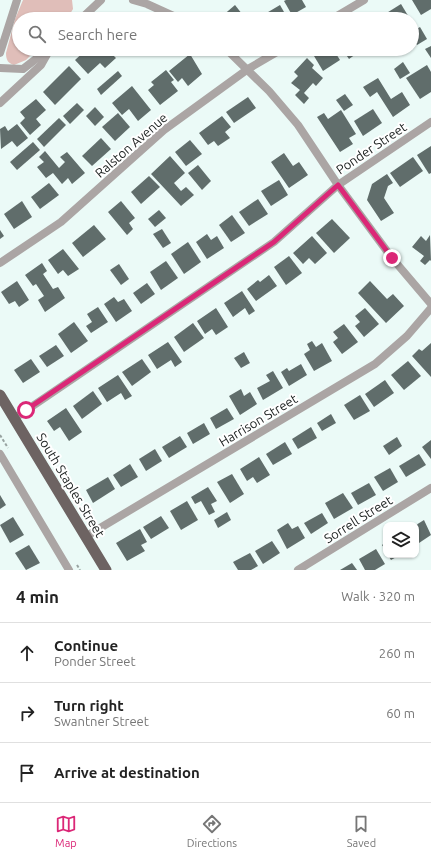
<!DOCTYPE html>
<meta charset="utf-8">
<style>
:root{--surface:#fff;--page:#f2f2f2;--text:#222;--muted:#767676;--line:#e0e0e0;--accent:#db2777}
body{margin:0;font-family:Ubuntu,sans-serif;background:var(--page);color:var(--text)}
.controls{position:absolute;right:12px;bottom:12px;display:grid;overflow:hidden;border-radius:8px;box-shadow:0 1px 3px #0004}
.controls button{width:36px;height:36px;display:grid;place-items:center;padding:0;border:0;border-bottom:1px solid var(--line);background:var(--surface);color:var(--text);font:20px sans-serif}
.stop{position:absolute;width:12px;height:12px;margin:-9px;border:3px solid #db2777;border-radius:50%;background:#fff}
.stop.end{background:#db2777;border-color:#fff;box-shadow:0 1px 4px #0008}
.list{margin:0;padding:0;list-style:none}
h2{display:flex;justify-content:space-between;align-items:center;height:52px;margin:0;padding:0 16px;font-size:17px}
h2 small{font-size:13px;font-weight:400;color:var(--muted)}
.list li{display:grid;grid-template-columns:26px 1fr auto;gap:12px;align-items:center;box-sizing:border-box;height:60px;padding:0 16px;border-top:1px solid var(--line)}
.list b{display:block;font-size:15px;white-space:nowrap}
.list p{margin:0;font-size:13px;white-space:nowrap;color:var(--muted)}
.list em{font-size:13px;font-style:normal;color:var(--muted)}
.icon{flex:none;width:22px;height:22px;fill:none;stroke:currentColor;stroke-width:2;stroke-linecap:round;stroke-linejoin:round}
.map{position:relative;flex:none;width:431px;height:570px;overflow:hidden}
.search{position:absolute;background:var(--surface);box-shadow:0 1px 3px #0004;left:12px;right:12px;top:12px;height:44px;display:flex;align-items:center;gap:10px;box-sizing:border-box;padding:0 14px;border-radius:22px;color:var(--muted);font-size:15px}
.sheet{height:232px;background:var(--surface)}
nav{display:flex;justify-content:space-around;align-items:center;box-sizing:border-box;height:56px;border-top:1px solid var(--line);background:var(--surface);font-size:11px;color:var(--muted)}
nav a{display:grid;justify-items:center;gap:2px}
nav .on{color:var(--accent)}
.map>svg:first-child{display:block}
.green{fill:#e0beb9}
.building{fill:#606d6b}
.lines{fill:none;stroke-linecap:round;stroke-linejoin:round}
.path{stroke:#98a3a1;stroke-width:2;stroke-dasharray:3 2;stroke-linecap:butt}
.minor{stroke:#aba5a4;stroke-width:8}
.primary{stroke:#6d6362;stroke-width:11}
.route{stroke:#db2777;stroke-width:5}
.labels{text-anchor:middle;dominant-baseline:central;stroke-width:4;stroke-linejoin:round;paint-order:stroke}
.street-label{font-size:13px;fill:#1a1f1e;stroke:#fff}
</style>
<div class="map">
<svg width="431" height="570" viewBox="0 0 431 570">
<rect width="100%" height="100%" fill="#ebfaf7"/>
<!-- green -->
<path class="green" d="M 23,0 L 72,0 L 73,9 L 67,19 L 19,19 L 19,49 L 37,49 L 26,60 L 14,65 C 8,63 6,60 6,53 L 15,19 Z"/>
<!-- building -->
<g class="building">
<path d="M 286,0 L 302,0 L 306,7 L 292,15 L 284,1 Z"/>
<path d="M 412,0 L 431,0 L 431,9 L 421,15 Z"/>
<path d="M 401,4 L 410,19 L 388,19 L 385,14 Z"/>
<path d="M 235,5 L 246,19 L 222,19 L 221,17 Z"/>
<path d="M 280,5 L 288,19 L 259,19 L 258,18 Z"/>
<path d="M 122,14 L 127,19 L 116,19 Z"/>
<path d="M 420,27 L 427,39 L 417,45 L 412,36 L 412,32 Z"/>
<path d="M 431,46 L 431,58 L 425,49 Z"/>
<path d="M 87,49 L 107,49 L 116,58 L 105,68 L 100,63 L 88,74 L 75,60 Z"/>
<path d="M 325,49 L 333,49 L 340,60 L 323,71 L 314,56 Z"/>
<path d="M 342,49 L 353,49 L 356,54 L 349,59 Z"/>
<path d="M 190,54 L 202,74 L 188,86 L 182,78 L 178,82 L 169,71 Z"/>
<path d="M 307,58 L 314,65 L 312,68 L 323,78 L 316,86 L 313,83 L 304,93 L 309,98 L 304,104 L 295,95 L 300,90 L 291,83 L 298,76 L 294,72 Z"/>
<path d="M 403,62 L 410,73 L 400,79 L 394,69 Z"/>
<path d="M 427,65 L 431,72 L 431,92 L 420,99 L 406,78 Z"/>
<path d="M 69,66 L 81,79 L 55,105 L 43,92 Z"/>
<path d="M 166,70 L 174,80 L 171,82 L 178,91 L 160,105 L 148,90 L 154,85 L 151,82 Z"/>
<path d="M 118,71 L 122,76 L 101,95 L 97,89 Z"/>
<path d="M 378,78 L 391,99 L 402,92 L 410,105 L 393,117 L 377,92 L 370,97 L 363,87 Z"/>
<path d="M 132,86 L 151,110 L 138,121 L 129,109 L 122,115 L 112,103 Z"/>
<path d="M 345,94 L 353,105 L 344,111 L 336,100 Z"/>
<path d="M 248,97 L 256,108 L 234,123 L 226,112 Z"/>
<path d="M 36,99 L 46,110 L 36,119 L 41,125 L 30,135 L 20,123 L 25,118 L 20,112 Z"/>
<path d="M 77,103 L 84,110 L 70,124 L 63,116 Z"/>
<path d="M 95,107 L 104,117 L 95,126 L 86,116 Z"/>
<path d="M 373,109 L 382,123 L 363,136 L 354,121 Z"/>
<path d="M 341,110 L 356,134 L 349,138 L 353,144 L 340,152 L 317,117 L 324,113 L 328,119 Z"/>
<path d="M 118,113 L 130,127 L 115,141 L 102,127 Z"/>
<path d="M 222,116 L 231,127 L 225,132 L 230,138 L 218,146 L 214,141 L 208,145 L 199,133 Z"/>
<path d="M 59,118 L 66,125 L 44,147 L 37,139 Z"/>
<path d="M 17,124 L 28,138 L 17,147 L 12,141 L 1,149 L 0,129 L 5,126 L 8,131 Z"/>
<path d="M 101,138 L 111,149 L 92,166 L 82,156 Z"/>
<path d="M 190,140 L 202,154 L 186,166 L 175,152 Z"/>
<path d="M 33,142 L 40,150 L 17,170 L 10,162 Z"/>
<path d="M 431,146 L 431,173 L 429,174 L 417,155 Z"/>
<path d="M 45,151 L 59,168 L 65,162 L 60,157 L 67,152 L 85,173 L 72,184 L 68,178 L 62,184 L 53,173 L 46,178 L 37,167 L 44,162 L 39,157 Z"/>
<path d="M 284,153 L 293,166 L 299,162 L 308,175 L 289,188 L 271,162 Z"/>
<path d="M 170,156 L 185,173 L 174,183 L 181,191 L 186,187 L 194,195 L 181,206 L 151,174 Z"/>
<path d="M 413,157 L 423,171 L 400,187 L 390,173 Z"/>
<path d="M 198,165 L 211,181 L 202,190 L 188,173 Z"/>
<path d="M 387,174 L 393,183 L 388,186 L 384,198 L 394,213 L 381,221 L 367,200 L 372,184 Z"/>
<path d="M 149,176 L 160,187 L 141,204 L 131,192 Z"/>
<path d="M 279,180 L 288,195 L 271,206 L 261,191 Z"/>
<path d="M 49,183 L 59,195 L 40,209 L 31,197 Z"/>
<path d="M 258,199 L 268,214 L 249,226 L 239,212 Z"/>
<path d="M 22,201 L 32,217 L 14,229 L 4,214 Z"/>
<path d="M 121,201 L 135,218 L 129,223 L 133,229 L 127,235 L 108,212 Z"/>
<path d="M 159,210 L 166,218 L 155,227 L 148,219 Z"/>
<path d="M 232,215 L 245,233 L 231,242 L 219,225 Z"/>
<path d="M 332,219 L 350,238 L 334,253 L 316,233 Z"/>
<path d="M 94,225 L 106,239 L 83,257 L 72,243 Z"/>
<path d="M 162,229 L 171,243 L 163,248 L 153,234 Z"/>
<path d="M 0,230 L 4,236 L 0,239 Z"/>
<path d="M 207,234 L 211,240 L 217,236 L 224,248 L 207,259 L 196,242 Z"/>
<path d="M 430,235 L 431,261 L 430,260 L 425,265 L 420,261 L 424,256 L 412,247 L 421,236 L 426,241 Z"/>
<path d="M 312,236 L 327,253 L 315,264 L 309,258 L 303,264 L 293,253 Z"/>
<path d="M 188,242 L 201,262 L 184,274 L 171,254 Z"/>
<path d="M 63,249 L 79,269 L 68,276 L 63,270 L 58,274 L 48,260 Z"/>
<path d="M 289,256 L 302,273 L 286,285 L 274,267 Z"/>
<path d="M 166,261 L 178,278 L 161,290 L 150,272 Z"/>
<path d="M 42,263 L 47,271 L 43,274 L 53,289 L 58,287 L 65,298 L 45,312 L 38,300 L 44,296 L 36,284 L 33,286 L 25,275 Z"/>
<path d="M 119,264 L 129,279 L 121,285 L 110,270 Z"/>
<path d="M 269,275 L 277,286 L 256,301 L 247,289 L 258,280 L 260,282 Z"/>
<path d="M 17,281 L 29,300 L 19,307 L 15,301 L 9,304 L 1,292 Z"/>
<path d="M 370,281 L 387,299 L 393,294 L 404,306 L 386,323 L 358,293 Z"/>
<path d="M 147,283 L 155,294 L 141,304 L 133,293 Z"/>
<path d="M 242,291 L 255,311 L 249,315 L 245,308 L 233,317 L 224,303 Z"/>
<path d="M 114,297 L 118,302 L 124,299 L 132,311 L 116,322 L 104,304 Z"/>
<path d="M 98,307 L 108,322 L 91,333 L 86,326 L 92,322 L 87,314 Z"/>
<path d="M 216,308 L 228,327 L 216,335 L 212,329 L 205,334 L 197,321 Z"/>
<path d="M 365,308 L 379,324 L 364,337 L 355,326 L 360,322 L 355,316 Z"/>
<path d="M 74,322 L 88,341 L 71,353 L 58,334 Z"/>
<path d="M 193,323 L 204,338 L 184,352 L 174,337 Z"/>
<path d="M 344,324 L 358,342 L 342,354 L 333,342 L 338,338 L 333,332 Z"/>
<path d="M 312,341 L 316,347 L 322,343 L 332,361 L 314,371 L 304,354 L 310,350 L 307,344 Z"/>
<path d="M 168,342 L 182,362 L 175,367 L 171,360 L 157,369 L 148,355 Z"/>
<path d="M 431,343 L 431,377 L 412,356 L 419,349 L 422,351 Z"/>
<path d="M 56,345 L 64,356 L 47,367 L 39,356 Z"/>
<path d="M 244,352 L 250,363 L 241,368 L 234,358 Z"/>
<path d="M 31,359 L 40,372 L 23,383 L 14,370 Z"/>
<path d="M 142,359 L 151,372 L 132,386 L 122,372 Z"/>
<path d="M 408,361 L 421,376 L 404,390 L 391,375 Z"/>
<path d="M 301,364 L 307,375 L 289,386 L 281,372 L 287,368 L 289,371 Z"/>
<path d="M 273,371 L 283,388 L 263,400 L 257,388 L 270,381 L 266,375 Z"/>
<path d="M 118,375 L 132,396 L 125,400 L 121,393 L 107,402 L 98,388 Z"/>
<path d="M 385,380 L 394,393 L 374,407 L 365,394 Z"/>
<path d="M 241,389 L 244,396 L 250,392 L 257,404 L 240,415 L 229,396 Z"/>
<path d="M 93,391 L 102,404 L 82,419 L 73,406 Z"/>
<path d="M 360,395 L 370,411 L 354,420 L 344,405 Z"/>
<path d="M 66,408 L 82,432 L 69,441 L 60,427 L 54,431 L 47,421 Z"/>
<path d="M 227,408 L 234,419 L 216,429 L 210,418 Z"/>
<path d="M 331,414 L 336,423 L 322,431 L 317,423 Z"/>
<path d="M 204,423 L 210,434 L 193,444 L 187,433 Z"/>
<path d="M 311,427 L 317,438 L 298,449 L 292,439 Z"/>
<path d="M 180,436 L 187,447 L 169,458 L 162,447 Z"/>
<path d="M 397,437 L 402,446 L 389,455 L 383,446 Z"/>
<path d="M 431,440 L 431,459 L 422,447 Z"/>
<path d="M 285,442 L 292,454 L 273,465 L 266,454 Z"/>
<path d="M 155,449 L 162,461 L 146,471 L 139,459 Z"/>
<path d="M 419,454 L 426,465 L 406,477 L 399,466 Z"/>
<path d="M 259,457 L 270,475 L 257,483 L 253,477 L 247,481 L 240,469 Z"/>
<path d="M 130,464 L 138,477 L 121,487 L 113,475 Z"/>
<path d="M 390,468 L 398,482 L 383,491 L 374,477 Z"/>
<path d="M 232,474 L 244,494 L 230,503 L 217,482 Z"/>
<path d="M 108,477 L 115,489 L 93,503 L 86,490 Z"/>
<path d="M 369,483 L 376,495 L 358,505 L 351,493 Z"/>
<path d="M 208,487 L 217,501 L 211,504 L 215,512 L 209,515 L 201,501 L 195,504 L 191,497 Z"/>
<path d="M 343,493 L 353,508 L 334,519 L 325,503 Z"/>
<path d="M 0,495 L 6,505 L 0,509 Z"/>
<path d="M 187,501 L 198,520 L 181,530 L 170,511 Z"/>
<path d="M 227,512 L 231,520 L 218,528 L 214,520 Z"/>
<path d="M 322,513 L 328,523 L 311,534 L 304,523 Z"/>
<path d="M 161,516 L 169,528 L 151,539 L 143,527 Z"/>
<path d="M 13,517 L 24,535 L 10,543 L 0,525 Z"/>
<path d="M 424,520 L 431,535 L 416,545 L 416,525 Z"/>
<path d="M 288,523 L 292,529 L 298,526 L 305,538 L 287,549 L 277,530 Z"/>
<path d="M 140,529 L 147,542 L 141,545 L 145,551 L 127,561 L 116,543 Z"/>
<path d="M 272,541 L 280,553 L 263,564 L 255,551 Z"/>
<path d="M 386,542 L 386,551 L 382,545 Z"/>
<path d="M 29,545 L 40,563 L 26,570 L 15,553 Z"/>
<path d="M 376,549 L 385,564 L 375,570 L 365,570 L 359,559 Z"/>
<path d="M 250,553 L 258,566 L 251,570 L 238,570 L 233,562 Z"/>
<path d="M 388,555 L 400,555 L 391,560 Z"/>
<path d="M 352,563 L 357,570 L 340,570 Z"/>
</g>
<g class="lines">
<!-- path -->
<g class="path">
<path d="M 0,435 L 8,448"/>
<path d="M 77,565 L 80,570"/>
</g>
<!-- minor -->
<g class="minor">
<path d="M 133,0 L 147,4 L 180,19"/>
<path d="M 81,19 L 101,0"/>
<path d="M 332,19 L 364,0"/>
<path d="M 226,49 L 269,91 L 298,125 L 338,185 L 392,258 L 431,304"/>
<path d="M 0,53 L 17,0"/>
<path d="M 0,68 L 23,69 L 45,52"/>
<path d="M 0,103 L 41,65 L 50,49"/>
<path d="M 0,263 L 61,222 L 164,130 L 248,69 L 282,49"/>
<path d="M 15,418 L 274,242 L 338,185 L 431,122"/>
<path d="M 0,454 L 69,570"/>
<path d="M 85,537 L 375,364 L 407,336 L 431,308"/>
<path d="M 298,570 L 431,488"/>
</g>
<!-- primary -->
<path class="primary" d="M 0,395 L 106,570"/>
</g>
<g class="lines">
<!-- route -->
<path class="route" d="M 26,410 L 274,242 L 338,185 L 392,258"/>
</g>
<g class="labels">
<!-- street labels -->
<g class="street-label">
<text transform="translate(131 145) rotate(-41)">Ralston Avenue</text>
<text transform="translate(371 148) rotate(-34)">Ponder Street</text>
<text transform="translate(258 420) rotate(-31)">Harrison Street</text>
<text transform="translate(71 485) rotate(59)">South Staples Street</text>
<text transform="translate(358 519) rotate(-32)">Sorrell Street</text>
</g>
</g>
</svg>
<div class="controls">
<button><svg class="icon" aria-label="layers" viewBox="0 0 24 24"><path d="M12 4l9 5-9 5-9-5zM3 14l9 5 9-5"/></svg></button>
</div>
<div class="stop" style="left:26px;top:410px"></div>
<div class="stop end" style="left:392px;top:258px"></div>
<div class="search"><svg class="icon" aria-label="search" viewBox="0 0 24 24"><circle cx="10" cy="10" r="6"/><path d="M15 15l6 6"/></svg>Search here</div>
</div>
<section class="sheet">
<h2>4 min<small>Walk · 320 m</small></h2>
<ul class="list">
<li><svg class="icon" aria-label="ahead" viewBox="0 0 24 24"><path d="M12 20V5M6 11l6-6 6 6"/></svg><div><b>Continue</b><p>Ponder Street</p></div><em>260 m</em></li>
<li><svg class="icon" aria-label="right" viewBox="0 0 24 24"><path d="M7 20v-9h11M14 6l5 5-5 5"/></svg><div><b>Turn right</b><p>Swantner Street</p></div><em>60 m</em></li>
<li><svg class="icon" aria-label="arrive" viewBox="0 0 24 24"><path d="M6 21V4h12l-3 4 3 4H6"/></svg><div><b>Arrive at destination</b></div></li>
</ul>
</section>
<nav>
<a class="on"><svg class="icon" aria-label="map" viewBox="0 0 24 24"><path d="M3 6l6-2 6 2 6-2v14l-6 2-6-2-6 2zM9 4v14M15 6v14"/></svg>Map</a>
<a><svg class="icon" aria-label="directions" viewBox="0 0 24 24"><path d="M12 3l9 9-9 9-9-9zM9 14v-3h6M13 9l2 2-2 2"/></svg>Directions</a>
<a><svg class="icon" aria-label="saved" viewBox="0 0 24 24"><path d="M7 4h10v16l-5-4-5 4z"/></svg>Saved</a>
</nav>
